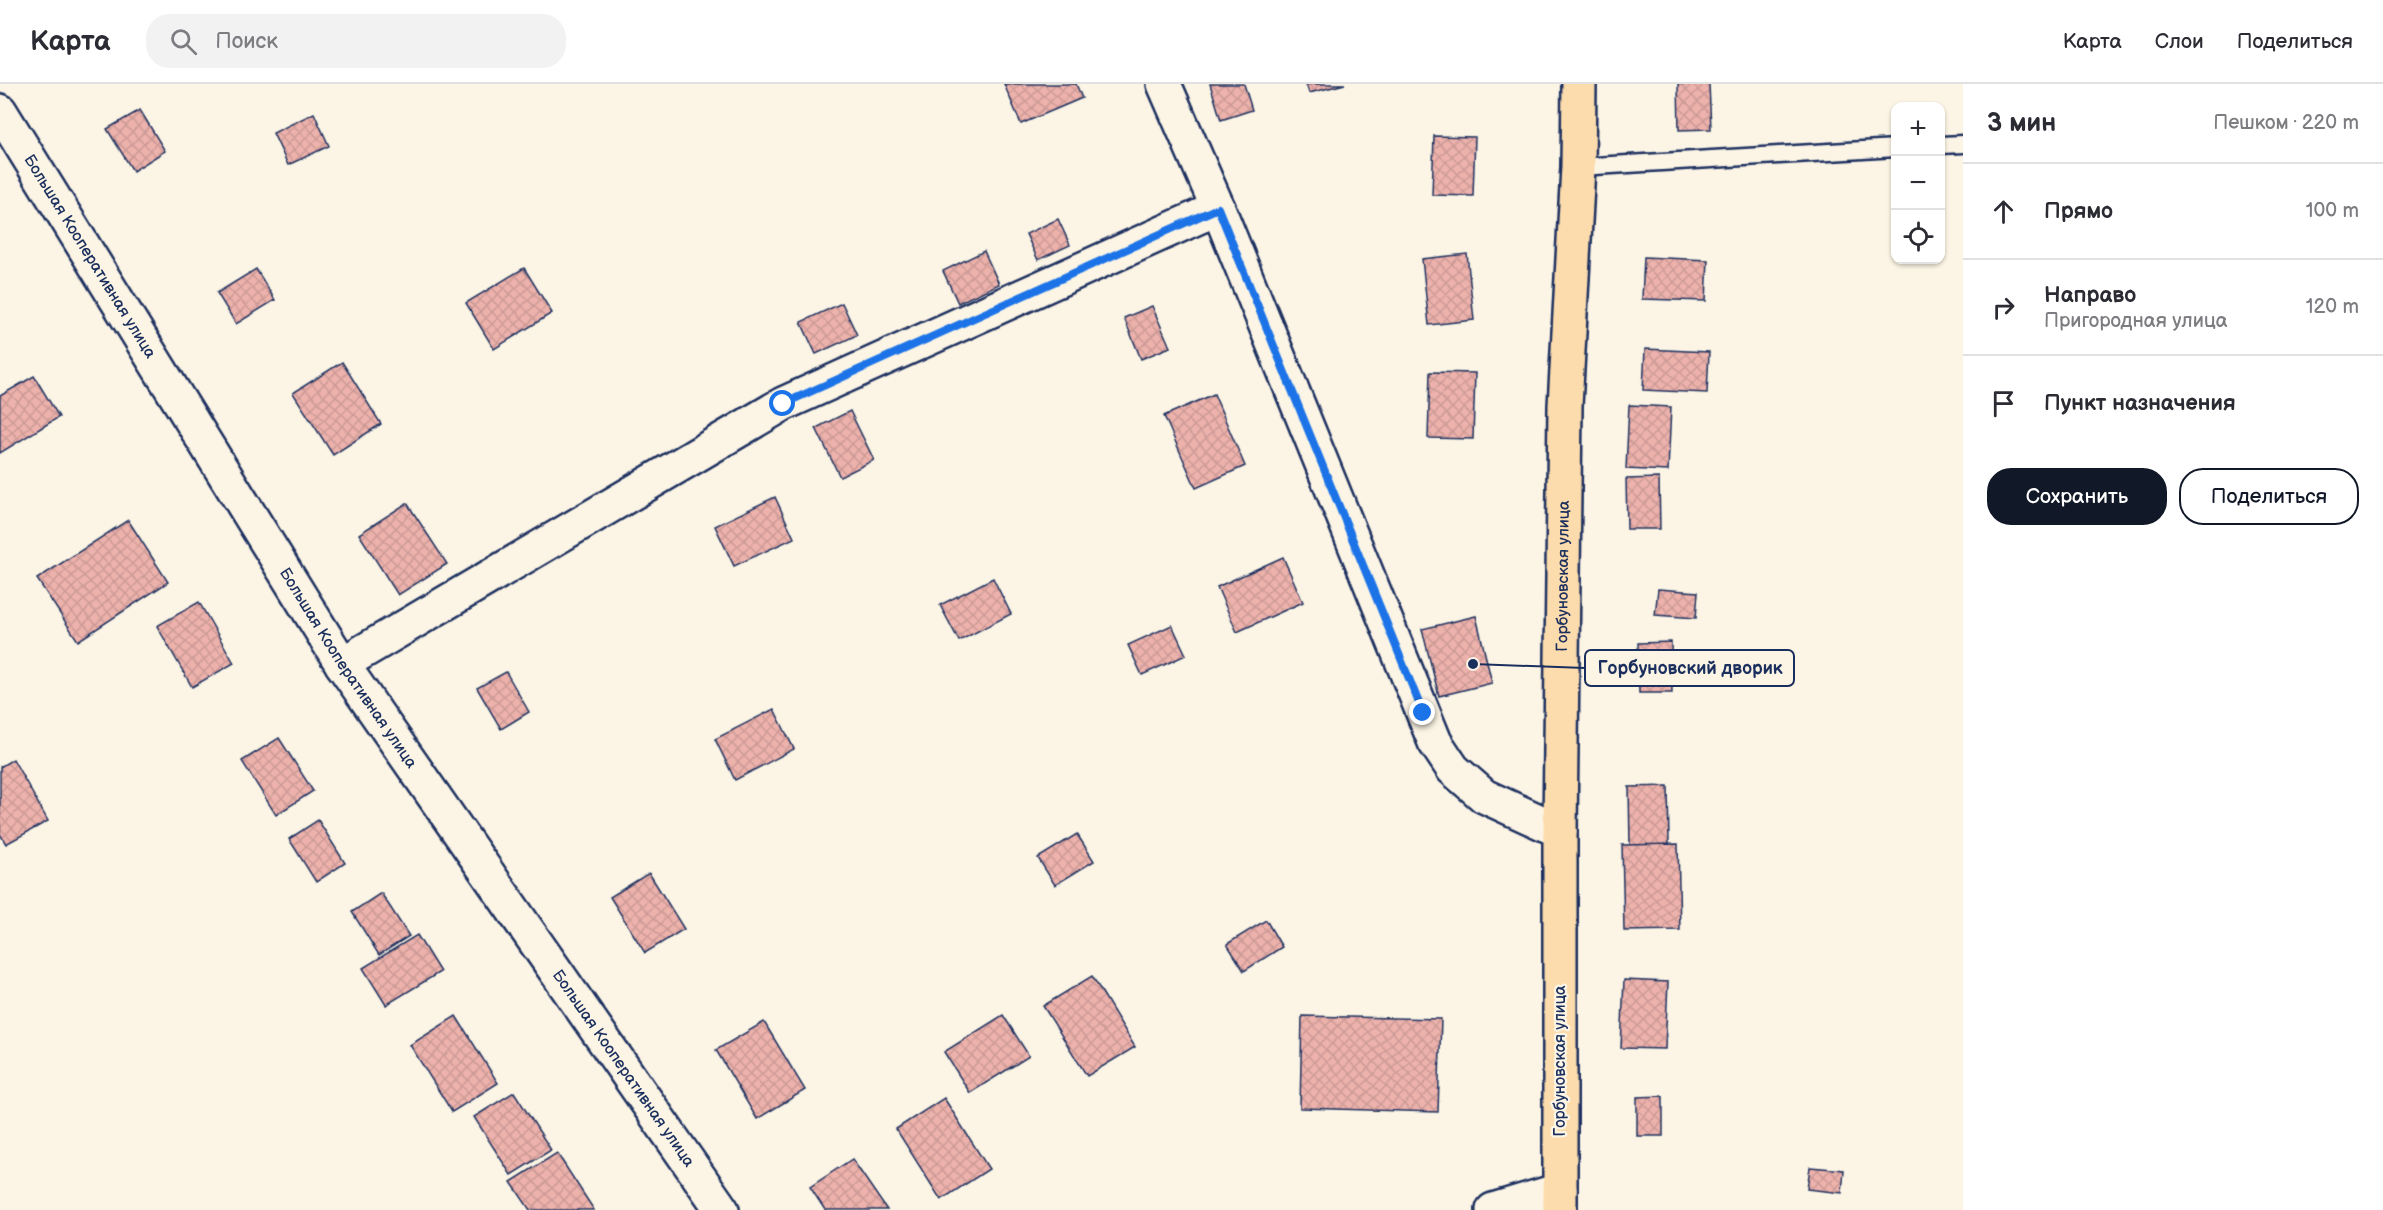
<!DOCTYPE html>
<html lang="ru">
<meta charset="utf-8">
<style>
:root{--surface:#fff;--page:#f2f2f3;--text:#2b2b33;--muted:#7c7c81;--line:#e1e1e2;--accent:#111827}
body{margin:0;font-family:"Balsamiq Sans",sans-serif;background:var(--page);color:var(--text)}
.controls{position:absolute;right:18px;top:18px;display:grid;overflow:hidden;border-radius:12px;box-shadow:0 2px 4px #0004}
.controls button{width:54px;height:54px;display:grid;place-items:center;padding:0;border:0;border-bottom:2px solid var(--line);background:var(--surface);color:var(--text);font:30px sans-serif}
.stop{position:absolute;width:18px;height:18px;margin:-14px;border:4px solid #1a73e8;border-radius:50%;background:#fff}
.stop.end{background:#1a73e8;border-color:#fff;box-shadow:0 2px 6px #0008}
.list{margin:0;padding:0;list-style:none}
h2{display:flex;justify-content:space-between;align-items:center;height:78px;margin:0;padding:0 24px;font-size:26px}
h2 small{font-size:20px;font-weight:400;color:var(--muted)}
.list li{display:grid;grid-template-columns:39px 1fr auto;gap:18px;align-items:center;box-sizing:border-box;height:96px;padding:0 24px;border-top:2px solid var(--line)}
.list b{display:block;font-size:22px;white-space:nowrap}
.list p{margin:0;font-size:20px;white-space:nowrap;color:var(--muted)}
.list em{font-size:20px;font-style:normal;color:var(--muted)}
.actions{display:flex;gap:12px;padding:18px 24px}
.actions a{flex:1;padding:14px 0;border:2px solid var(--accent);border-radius:24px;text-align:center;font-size:21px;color:var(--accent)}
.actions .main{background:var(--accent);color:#fff}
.icon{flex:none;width:33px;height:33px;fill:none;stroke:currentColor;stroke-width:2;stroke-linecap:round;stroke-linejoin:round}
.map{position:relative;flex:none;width:1963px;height:1126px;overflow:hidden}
header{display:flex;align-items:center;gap:36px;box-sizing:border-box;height:84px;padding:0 30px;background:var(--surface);border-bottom:2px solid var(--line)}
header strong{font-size:28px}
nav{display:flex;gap:33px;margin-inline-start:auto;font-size:21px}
.search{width:420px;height:54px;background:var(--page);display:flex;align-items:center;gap:15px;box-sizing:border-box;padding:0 21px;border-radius:24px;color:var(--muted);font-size:22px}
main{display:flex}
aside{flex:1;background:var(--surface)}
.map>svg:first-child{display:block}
.building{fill:url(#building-cross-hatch);stroke:#1b2f5e;stroke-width:1.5}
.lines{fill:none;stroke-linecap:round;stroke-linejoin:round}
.lane-casing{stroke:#1b2f5e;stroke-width:21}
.street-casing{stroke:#1b2f5e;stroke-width:38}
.primary-casing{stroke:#1b2f5e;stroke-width:38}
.lane{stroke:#fcf5e5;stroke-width:16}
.street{stroke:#fcf5e5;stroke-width:33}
.primary{stroke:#fcdcac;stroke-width:33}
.route{stroke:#1a73e8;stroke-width:8}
.labels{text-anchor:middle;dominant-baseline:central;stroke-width:4.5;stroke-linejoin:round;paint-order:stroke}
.street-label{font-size:16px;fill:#1b2f5e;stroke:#fcf5e5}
.leader{fill:none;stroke:#1b2f5e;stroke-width:2}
.callout-dot{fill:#1b2f5e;stroke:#fcf5e5;stroke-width:2}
.callout{fill:#fcf5e5;stroke:#1b2f5e;stroke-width:2}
.callout-label{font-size:18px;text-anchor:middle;font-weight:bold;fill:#1b2f5e}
</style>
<header>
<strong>Карта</strong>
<div class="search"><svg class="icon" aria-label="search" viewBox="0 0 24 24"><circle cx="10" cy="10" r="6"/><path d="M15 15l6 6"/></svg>Поиск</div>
<nav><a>Карта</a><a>Слои</a><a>Поделиться</a></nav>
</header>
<main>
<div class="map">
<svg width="1963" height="1126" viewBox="0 0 1963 1126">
<defs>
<pattern id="building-cross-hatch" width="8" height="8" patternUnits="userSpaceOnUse" patternTransform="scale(1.5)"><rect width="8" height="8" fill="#edb2ab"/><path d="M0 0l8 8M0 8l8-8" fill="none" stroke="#cb9996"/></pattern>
</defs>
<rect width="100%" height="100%" fill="#fcf5e5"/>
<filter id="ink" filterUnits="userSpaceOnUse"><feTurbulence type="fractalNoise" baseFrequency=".0167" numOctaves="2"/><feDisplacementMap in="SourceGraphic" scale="12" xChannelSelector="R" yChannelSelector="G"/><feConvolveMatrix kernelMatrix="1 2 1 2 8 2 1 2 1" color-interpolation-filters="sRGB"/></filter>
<g filter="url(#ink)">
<!-- building -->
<g class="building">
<path d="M 1004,0 L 1076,0 L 1082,14 L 1021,40 Z"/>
<path d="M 1210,0 L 1244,0 L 1252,26 L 1221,36 Z"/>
<path d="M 1306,0 L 1345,0 L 1309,9 Z"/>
<path d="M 1678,0 L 1709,0 L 1711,45 L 1679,46 Z"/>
<path d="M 140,26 L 165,67 L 133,87 L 107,45 Z"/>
<path d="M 314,29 L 329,62 L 288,81 L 273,49 Z"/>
<path d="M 1434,52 L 1475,53 L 1473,112 L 1432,111 Z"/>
<path d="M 1058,135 L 1070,161 L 1038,176 L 1026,150 Z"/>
<path d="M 984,167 L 999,200 L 958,219 L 943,187 Z"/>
<path d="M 1467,170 L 1474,236 L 1429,241 L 1422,175 Z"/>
<path d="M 1644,173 L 1708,176 L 1706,217 L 1642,215 Z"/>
<path d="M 524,184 L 552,229 L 494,265 L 466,219 Z"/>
<path d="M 256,185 L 275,216 L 236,240 L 217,209 Z"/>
<path d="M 842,219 L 857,251 L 816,270 L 801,238 Z"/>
<path d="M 1152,222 L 1170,263 L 1141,275 L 1124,234 Z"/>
<path d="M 1645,265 L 1709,268 L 1707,309 L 1643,306 Z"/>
<path d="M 342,278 L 381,340 L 333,371 L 293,309 Z"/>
<path d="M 1430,288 L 1475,289 L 1473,355 L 1428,354 Z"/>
<path d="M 34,292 L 59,333 L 0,369 L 0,312 Z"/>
<path d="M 1214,310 L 1245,382 L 1196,404 L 1164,332 Z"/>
<path d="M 1629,321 L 1671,323 L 1668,387 L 1626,385 Z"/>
<path d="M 850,327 L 874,376 L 840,393 L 816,344 Z"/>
<path d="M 1659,394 L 1660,445 L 1627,445 L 1626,395 Z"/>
<path d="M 775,413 L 794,454 L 734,482 L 715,442 Z"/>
<path d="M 407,419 L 447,480 L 398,511 L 359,450 Z"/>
<path d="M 128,436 L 168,498 L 78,557 L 37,495 Z"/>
<path d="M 1283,473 L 1303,518 L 1237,548 L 1217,503 Z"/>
<path d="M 993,494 L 1011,530 L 959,557 L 940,521 Z"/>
<path d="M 1658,505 L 1698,508 L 1696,534 L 1655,531 Z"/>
<path d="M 199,518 L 234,579 L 192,603 L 157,542 Z"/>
<path d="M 1476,532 L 1492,599 L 1439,612 L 1422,545 Z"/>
<path d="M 1172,541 L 1186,571 L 1142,591 L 1128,561 Z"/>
<path d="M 1671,558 L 1672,609 L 1639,609 L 1638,559 Z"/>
<path d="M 506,588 L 529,628 L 501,645 L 477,604 Z"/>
<path d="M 774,625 L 794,665 L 735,696 L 715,655 Z"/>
<path d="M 279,654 L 313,707 L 276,731 L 242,677 Z"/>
<path d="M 13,675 L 48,737 L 6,760 L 0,750 L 0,683 Z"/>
<path d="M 1668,702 L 1669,761 L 1630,762 L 1629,703 Z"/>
<path d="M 318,736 L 345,779 L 316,798 L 289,755 Z"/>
<path d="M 1077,750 L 1094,777 L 1055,801 L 1038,774 Z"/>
<path d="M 1678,760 L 1680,846 L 1624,847 L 1622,761 Z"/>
<path d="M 649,789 L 684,845 L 645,869 L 610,813 Z"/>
<path d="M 381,809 L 409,852 L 379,871 L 352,828 Z"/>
<path d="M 1266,836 L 1282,863 L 1244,887 L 1227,860 Z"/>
<path d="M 417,851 L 440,888 L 386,921 L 363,884 Z"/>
<path d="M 1092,892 L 1135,963 L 1087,992 L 1043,922 Z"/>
<path d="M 1624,896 L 1668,898 L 1665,965 L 1621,964 Z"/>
<path d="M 1003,931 L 1029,972 L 970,1009 L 944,968 Z"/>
<path d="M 456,932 L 498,999 L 452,1028 L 410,961 Z"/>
<path d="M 1302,932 L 1441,935 L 1438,1028 L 1300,1024 Z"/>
<path d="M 764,938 L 805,1006 L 757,1035 L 716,966 Z"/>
<path d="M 514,1008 L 551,1066 L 511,1091 L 474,1033 Z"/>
<path d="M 1663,1012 L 1663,1052 L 1637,1052 L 1637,1013 Z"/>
<path d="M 944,1014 L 989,1085 L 941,1116 L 896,1045 Z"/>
<path d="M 557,1069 L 594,1126 L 530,1126 L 511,1098 Z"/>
<path d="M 852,1075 L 887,1126 L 825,1126 L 810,1103 Z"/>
<path d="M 1810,1083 L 1844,1086 L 1842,1109 L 1807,1105 Z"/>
</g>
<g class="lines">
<defs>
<g id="lane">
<path d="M 1940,61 L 1963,60"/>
<path d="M 1578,83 L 1896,64"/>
</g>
<g id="street">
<path d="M 1164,0 L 1218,124 L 1435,658 L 1453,685 L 1484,712 L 1560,747"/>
<path id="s1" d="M 0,27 L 342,580 L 722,1126"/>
<path d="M 342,580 L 783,320 L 1218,124"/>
<path d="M 1493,1126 L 1560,1106"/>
</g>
<g id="primary">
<path id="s2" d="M 1560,1126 L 1560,747 L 1565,322 L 1578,83 L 1579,0"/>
</g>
</defs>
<!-- lane casing -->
<use href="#lane" class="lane-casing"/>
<!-- street casing -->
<use href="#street" class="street-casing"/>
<!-- primary casing -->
<use href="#primary" class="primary-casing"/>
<!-- lane -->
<use href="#lane" class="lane"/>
<!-- street -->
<use href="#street" class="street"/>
<!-- primary -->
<use href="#primary" class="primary"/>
</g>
</g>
<g class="lines" filter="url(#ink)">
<!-- route -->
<path class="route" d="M 783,320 L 1218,124 L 1423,629"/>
</g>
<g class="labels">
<!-- street labels -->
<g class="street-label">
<text stroke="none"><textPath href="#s1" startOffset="171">Большая Кооперативная улица</textPath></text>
<text stroke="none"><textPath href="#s2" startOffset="634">Горбуновская улица</textPath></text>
<text stroke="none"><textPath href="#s1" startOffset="657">Большая Кооперативная улица</textPath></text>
<text transform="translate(1560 977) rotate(-90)">Горбуновская улица</text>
<text stroke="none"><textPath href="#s1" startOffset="1143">Большая Кооперативная улица</textPath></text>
</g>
</g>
<!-- callouts -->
<path class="leader" d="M1473 580L1585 584"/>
<circle class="callout-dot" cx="1473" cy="580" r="6"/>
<rect class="callout" x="1585" y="566" width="209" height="36" rx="6"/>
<g class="callout-label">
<text x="1690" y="590">Горбуновский дворик</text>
</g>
</svg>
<div class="controls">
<button>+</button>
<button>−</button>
<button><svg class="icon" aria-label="locate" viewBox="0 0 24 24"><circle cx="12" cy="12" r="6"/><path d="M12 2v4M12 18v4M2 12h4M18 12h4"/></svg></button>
</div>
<div class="stop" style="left:783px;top:320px"></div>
<div class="stop end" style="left:1423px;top:629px"></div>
</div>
<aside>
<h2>3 мин<small>Пешком · 220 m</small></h2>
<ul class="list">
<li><svg class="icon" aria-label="ahead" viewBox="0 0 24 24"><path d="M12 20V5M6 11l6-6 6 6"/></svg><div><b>Прямо</b></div><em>100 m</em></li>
<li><svg class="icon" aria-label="right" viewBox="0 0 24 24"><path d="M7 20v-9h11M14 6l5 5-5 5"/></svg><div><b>Направо</b><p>Пригородная улица</p></div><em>120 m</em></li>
<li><svg class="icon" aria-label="arrive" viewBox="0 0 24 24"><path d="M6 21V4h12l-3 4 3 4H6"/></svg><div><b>Пункт назначения</b></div></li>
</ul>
<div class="actions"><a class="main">Сохранить</a><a>Поделиться</a></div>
</aside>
</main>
